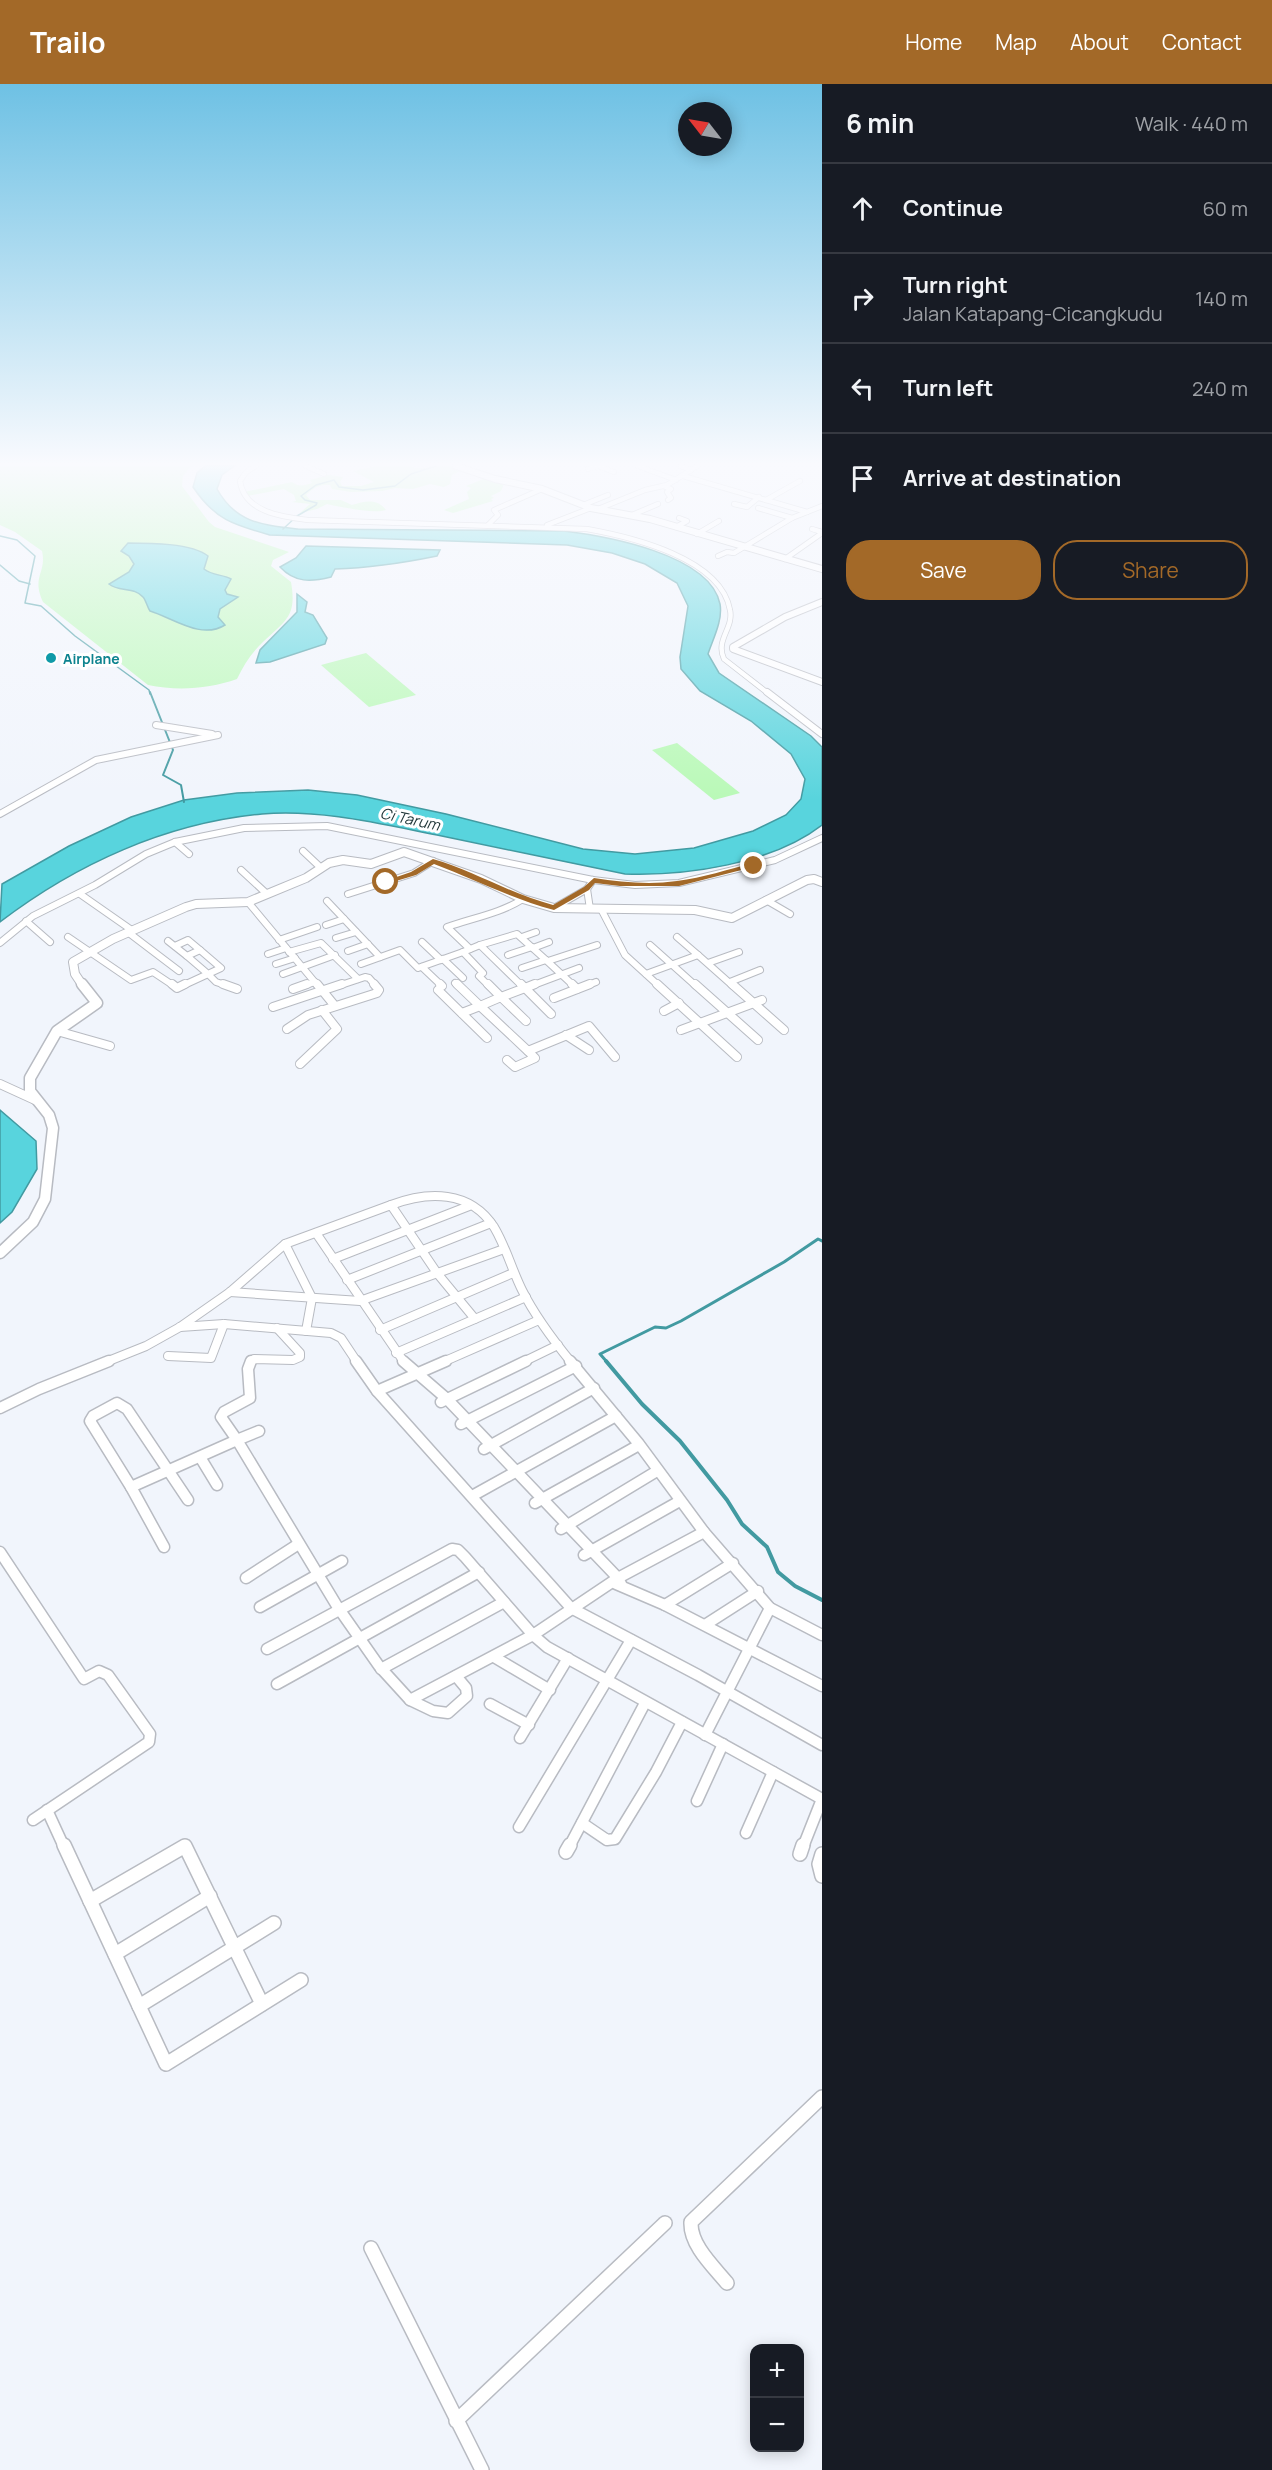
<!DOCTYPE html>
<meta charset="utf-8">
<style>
:root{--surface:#171b24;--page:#242831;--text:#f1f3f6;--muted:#9ea1a6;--line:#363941;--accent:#a36928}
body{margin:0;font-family:Manrope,sans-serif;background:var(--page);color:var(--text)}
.controls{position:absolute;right:18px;bottom:18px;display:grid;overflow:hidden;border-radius:12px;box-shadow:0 3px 15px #0003}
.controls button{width:54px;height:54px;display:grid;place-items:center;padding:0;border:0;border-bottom:2px solid var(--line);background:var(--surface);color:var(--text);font:30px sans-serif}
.compass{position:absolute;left:678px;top:18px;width:54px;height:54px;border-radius:50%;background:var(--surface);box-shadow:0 3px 15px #0003;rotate:301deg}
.stop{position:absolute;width:18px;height:18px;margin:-14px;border:4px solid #a36928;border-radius:50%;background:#fff}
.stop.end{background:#a36928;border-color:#fff;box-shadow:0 2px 6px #0008}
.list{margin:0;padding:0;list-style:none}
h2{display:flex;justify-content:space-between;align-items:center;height:78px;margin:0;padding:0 24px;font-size:26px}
h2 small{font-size:20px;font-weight:400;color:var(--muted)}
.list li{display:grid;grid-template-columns:39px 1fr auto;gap:18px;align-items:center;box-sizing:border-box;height:90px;padding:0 24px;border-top:2px solid var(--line)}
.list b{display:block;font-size:22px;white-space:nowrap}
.list p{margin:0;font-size:20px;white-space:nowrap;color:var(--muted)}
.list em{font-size:20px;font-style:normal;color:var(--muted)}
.actions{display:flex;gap:12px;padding:18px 24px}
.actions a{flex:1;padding:14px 0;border:2px solid var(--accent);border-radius:24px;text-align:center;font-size:21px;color:var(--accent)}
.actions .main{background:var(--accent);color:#fff}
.icon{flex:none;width:33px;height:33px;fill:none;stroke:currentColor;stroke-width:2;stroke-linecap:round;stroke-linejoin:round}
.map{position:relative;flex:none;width:822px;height:2386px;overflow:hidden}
header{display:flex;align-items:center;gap:36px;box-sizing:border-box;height:84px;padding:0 30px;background:var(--accent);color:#fff}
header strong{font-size:28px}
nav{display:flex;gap:33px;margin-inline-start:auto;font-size:21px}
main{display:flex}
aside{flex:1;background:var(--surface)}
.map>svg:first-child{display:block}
.green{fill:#b9f9b7}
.water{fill:#58d4dd;stroke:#429aa1;stroke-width:1.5}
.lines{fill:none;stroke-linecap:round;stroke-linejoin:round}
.stream-far3{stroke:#429aa1;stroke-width:1.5}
.stream-far2{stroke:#429aa1;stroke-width:2}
.stream-far1{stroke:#429aa1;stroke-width:3}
.stream{stroke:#429aa1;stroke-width:4}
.minor-far4-casing{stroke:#b8bbc2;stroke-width:6}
.minor-far3-casing{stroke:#b8bbc2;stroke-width:8}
.minor-far2-casing{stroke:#b8bbc2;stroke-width:10}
.minor-far1-casing{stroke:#b8bbc2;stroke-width:13}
.minor-casing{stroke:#b8bbc2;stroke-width:16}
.tertiary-far2-casing{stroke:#b8bbc2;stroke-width:8}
.tertiary-far1-casing{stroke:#b8bbc2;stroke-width:10}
.tertiary-casing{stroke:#b8bbc2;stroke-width:13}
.minor-far4{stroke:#fff;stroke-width:4.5}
.minor-far3{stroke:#fff;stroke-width:6}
.minor-far2{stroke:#fff;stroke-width:8}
.minor-far1{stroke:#fff;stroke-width:10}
.minor{stroke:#fff;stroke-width:13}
.tertiary-far2{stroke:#fff;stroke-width:6}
.tertiary-far1{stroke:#fff;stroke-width:8}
.tertiary{stroke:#fff;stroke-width:10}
.route{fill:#a36928}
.culture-dot{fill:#0f9aa8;stroke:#fff;stroke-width:2}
.labels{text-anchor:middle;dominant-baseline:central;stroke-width:6;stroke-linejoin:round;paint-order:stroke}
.far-culture-label{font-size:14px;font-weight:bold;fill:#0d838f;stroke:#fff;text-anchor:start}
.far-water-label{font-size:15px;font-style:italic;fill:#1d3335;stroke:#fff}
</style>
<header>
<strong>Trailo</strong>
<nav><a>Home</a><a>Map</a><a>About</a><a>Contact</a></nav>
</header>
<main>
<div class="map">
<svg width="822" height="2386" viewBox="0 0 822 2386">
<rect width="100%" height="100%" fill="#f1f5fc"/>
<!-- green -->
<g class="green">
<path d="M 0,382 L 191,382 L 183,392 L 182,402 L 209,438 L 215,443 L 289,468 L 273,476 L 271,482 L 291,498 C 297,532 286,536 264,557 C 252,568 244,580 237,595 C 209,605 177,607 148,601 L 43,518 C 31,492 47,489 42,467 L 15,448 L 0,441 Z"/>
<path d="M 377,382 L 410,382 L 416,384 L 452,382 L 462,386 L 452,391 L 450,400 L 444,403 L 430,400 L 413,405 L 395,404 L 382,407 L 351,408 L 332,405 L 330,401 C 320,400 313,404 306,411 L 310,416 L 341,416 L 352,421 C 365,417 377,414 386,426 C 373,430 341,423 327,420 L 317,425 L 300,429 L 310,420 L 292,418 L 296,417 L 294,411 L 284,405 L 247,412 L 244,408 L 292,398 C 299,403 303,402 312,399 L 310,396 L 329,391 L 343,393 L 340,398 L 342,402 L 361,402 L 374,398 L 353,387 Z"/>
<path d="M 486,394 L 504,400 L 501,407 L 491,412 L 494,414 L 491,415 L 493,417 L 453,429 L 444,426 L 469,415 L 467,408 L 471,404 L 466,402 Z"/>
<path d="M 366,569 L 416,611 L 369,623 L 321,581 Z"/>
<path d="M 677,659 L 740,709 L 714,716 L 652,666 Z"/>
</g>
<!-- water -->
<g class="water">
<path d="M 205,382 L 234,382 L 222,391 L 217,405 C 236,439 262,441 298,445 L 564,447 C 605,452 710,470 720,520 C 723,536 713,555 708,570 L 719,589 L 811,652 L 822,663 L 822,741 C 772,780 686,792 625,790 C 562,777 500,764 437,751 C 381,740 320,725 262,730 C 166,739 76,780 0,838 L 2,800 L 69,762 L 131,733 L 184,716 L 237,709 L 308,706 L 357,711 L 446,730 L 583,765 L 635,770 L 694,764 L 753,747 L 786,731 L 801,715 L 805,695 L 791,670 L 751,637 L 700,607 L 681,585 L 680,573 L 688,522 L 677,499 L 645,480 L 612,469 L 567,461 L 270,451 C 234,441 215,436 193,403 L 197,389 Z"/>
<path d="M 128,459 C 149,459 192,459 208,472 L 204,485 C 213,492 222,490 231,495 L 225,506 L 227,510 L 238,513 L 220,525 L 218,533 L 225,541 C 201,556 173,534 150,527 C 147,523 146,516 143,513 C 135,503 118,508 109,500 L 129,488 L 134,480 L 129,472 L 121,467 Z"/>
<path d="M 306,462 L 440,466 L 437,472 C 403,479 370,484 335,485 L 331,493 C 311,498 295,499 280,483 L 296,474 Z"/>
<path d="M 297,510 L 307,518 L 305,528 L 313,531 L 327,554 L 325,560 L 270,578 L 256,579 L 260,566 L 297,528 Z"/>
<path d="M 0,1026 L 36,1057 L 37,1085 L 12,1128 L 0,1139 Z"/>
</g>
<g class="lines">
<!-- stream-far3 -->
<g class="stream-far3">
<path d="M 283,445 L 297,432 L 316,421 L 317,419 L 305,416 L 301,412 L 316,401 L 334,396 L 339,403 L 363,406 L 395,402 L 411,390 L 436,382"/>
<path d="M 0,452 L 17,456 L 35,472 L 25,519 L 41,522 L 75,552 L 149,606 L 150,610"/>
<path d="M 0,481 L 19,497 L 30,500"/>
</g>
<!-- stream-far2 -->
<path class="stream-far2" d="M 150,608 L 173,666 L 163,691 L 181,701 L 184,718"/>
<!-- stream-far1 -->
<path class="stream-far1" d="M 607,1278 L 600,1270 L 655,1243 L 666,1244 L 681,1237 L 784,1178 L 818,1155 L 822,1157"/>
<!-- stream -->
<path class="stream" d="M 606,1277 L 642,1320 L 680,1357 L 727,1416 L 742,1440 L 767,1463 L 778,1488 L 795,1502 L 822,1516"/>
<defs>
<g id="minor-far4">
<path d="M 256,382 L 246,388 L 240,397 C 244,428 282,433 308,436 L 587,445 C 631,453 721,474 730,526 C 734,544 715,556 724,575 L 769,610"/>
<path d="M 306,382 L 324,390"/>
<path d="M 598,382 L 614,388"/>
<path d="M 638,382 L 676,396"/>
<path d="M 681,382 L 691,386 L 697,382"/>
<path d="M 588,385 L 598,382"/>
<path d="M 683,392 L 807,428"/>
<path d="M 663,402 L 671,405 L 667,408 L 671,414 L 668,416"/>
<path d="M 766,416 L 800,397"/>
<path d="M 734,420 L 747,423 L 759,413"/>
<path d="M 583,421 L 608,411"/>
<path d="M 758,424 L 792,434"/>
<path d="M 598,425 L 645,406 L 667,401 L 691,386"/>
<path d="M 632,431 L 658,420"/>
<path d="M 488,441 L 498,431 L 494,426 L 542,405"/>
<path d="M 547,441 L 591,424"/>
<path d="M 676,443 L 687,437 L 679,434"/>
<path d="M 812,445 L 822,448"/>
<path d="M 697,450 L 719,437"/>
<path d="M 718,472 L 727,468 L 734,469 L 792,434 L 822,422"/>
<path d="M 785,475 L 822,449"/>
</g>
<g id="minor-far3">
<path d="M 767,608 L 822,650"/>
<path d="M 156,641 L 212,650"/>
<path d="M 0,730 L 96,676 L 218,651"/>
<path d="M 175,758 L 189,770"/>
<path d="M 303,767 L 320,783"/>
<path d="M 241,786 L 267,810"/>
<path d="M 587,805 L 590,825"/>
<path d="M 80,810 L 133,847"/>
<path d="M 348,810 L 414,789 L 433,777"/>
<path d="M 766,816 L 790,830"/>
<path d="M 327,817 L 380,873"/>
<path d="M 248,818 L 318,902"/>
<path d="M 554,824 L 587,805 L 593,796"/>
<path d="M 601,825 L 625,871 L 659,902"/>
<path d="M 26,837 L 50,858"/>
<path d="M 326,841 L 344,835"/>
<path d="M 129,849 L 179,887"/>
<path d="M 68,853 L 131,896 L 153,888 L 174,902"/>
<path d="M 522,853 L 536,848"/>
<path d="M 336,854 L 356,848"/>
<path d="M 279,856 L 317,843"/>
<path d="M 168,857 L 187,872"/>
<path d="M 422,858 L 441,876"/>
<path d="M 0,859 L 33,832 L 95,801 L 146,770 L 175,758 L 244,744 L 327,742 L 593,796 L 635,801 L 679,799 L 775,776 L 822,754"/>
<path d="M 480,861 L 517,850 L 546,876"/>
<path d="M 650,861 L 696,902"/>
<path d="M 175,862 L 188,856 L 200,866"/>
<path d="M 533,864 L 549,858"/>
<path d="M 470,865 L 447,843 C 473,834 501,829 523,815"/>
<path d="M 200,866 L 221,884 L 208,890 L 187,872 Z"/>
<path d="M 348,867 L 368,860"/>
<path d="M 289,868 L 321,859 L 358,895"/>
<path d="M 268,870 L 286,864"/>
<path d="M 508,871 L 532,863"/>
<path d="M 698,871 L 733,902"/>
<path d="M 443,875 L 463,894"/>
<path d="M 548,877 L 597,861"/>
<path d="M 708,879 L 739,868"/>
<path d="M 276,880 L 295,874"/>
<path d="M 361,880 L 400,866 L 418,884 L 463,868"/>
<path d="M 422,883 L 442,902"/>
<path d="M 522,884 L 546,876 L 574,902"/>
<path d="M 283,890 L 335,871"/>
<path d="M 646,890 L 698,871 L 677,853"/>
<path d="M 730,898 L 760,886"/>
<path d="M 455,899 L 458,902"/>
<path d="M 182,902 L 208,890 L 216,898 L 228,902"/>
<path d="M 303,902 L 315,898"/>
<path d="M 338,902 L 365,893 L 369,894 L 376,902"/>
<path d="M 489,902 L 479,892 L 483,889 L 463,868 L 480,861 L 522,902"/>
<path d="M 531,902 L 579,884"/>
<path d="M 586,902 L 596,898"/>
</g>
<g id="minor-far2">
<path d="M 172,900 L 177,904 L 185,900"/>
<path d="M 223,900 L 237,905"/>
<path d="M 317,900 L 335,922"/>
<path d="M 440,900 L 442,902"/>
<path d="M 457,900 L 480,922 L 462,929"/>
<path d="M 488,900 L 501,913 L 525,904"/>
<path d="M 521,900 L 525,904"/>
<path d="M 572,900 L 577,905"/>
<path d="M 657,900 L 737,973"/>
<path d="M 695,900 L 758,956"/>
<path d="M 732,900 L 784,946"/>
<path d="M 525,904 L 551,930"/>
<path d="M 525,904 L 535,900"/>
<path d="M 293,905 L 307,900"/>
<path d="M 438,906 L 487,954"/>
<path d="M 554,914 L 590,900"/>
<path d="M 273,923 L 342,900"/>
<path d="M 664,927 L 679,919"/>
<path d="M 526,937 L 501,913 L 480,922 L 528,967 L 589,942 L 615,973"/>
<path d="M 287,945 L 308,931 L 377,909 L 379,906 L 374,900"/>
<path d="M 681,946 L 762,916"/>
<path d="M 57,947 L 110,962"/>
<path d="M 566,951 L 589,966"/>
<path d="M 507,976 L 515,983 L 535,974 L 528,967"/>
<path d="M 300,980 L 337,945 L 322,926"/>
<path d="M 0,1000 L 35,1016"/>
<path d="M 391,1121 C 428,1107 470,1106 494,1143 C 506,1163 512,1186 522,1206 C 535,1232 553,1256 571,1278"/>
<path d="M 316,1149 L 404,1278"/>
<path d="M 285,1160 L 312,1214 L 306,1247"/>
<path d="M 333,1175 L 469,1122"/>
<path d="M 347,1196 L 491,1139"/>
<path d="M 230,1208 L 360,1217 L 504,1165"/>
<path d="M 180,1243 L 224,1240 L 331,1249 L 341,1254 L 357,1278"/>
<path d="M 380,1246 L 513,1189"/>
<path d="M 396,1269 L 526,1213"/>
<path d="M 168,1272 L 211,1274 L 224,1240"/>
<path d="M 106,1278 L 146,1262 L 180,1243 L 230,1208 L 285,1160 L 391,1121 L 437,1189 L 475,1235"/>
<path d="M 251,1278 L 254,1275 L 293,1276 L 300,1273 L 300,1269 L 277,1244"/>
<path d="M 443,1278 L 539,1236"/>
<path d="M 523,1278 L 558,1261"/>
</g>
<g id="minor-far1">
<path d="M 356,1277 L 377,1307 L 571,1524 L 698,1591 L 822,1661"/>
<path d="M 403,1277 L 447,1315 L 618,1494 L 621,1500"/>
<path d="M 570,1277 L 639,1360 L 704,1448"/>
<path d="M 377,1307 L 446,1277"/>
<path d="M 441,1318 L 526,1277"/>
<path d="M 0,1324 L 39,1305 L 109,1277"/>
<path d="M 461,1340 L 576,1282"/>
<path d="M 259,1347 L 237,1356 L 337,1522 L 379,1582 L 410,1616 L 533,1551 L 547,1563 L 822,1715 L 803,1763"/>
<path d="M 484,1365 L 594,1304"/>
<path d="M 200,1373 L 217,1401"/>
<path d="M 131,1403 L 90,1337 L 93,1332 L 117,1319 L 127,1325 L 188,1416"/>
<path d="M 472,1412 L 616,1332"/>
<path d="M 535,1419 L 639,1361"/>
<path d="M 561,1445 L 657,1387"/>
<path d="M 164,1463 L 131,1403 L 237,1356 L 221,1333 L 224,1328 L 250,1314 L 248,1285 L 251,1277"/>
<path d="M 0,1468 L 84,1595 L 99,1587 L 108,1591 L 150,1650 L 149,1658 L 33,1736"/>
<path d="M 584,1471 L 678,1418"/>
<path d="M 246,1494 L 297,1461"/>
<path d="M 616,1500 L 665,1521 L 822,1602"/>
<path d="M 665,1521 L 733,1479"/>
<path d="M 260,1523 L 342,1477"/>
<path d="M 705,1541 L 758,1507"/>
<path d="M 267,1565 L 452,1465 L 458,1466 L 465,1473 L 533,1551 L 618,1494 L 704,1448 L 770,1524 L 822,1551"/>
<path d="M 494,1573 L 550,1606"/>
<path d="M 381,1585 L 504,1518"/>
<path d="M 277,1600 L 479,1488"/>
<path d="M 410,1616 L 433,1627 L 448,1629 L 467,1612 L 466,1604 L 456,1592"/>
<path d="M 490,1620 L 529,1641"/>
<path d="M 705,1651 L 770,1524"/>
<path d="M 520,1654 L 568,1574"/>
<path d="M 697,1717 L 723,1660"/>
<path d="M 47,1726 L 64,1763"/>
<path d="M 582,1739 L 607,1756 L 615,1755 L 656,1688 L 682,1638"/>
<path d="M 519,1743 L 631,1556"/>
<path d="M 746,1749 L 773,1688"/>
<path d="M 184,1763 L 185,1763"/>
<path d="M 569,1763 L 645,1619"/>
</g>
<g id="minor">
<path d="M 64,1761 L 166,1980 L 301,1896"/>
<path d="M 566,1768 L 570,1761"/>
<path d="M 800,1770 L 803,1761"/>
<path d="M 822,1770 L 819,1780 L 822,1792"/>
<path d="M 90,1817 L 185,1762 L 262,1920"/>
<path d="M 115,1870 L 210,1812"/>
<path d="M 139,1922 L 274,1839"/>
<path d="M 371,2164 L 482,2386"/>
<path d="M 727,2199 C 713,2182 690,2161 691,2138 L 822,2013"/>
<path d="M 456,2337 L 665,2139"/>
</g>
<g id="tertiary-far2">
<path d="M 456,382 L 495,395 L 542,405 L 591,424 L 650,435 L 822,485"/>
<path d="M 822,518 L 785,533 L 733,563 L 733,565 L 822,598"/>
</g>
<path id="tertiary-far1" d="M 83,902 L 75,890 L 73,878 L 113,855 L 186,823 L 196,820 L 248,818 L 306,794 L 329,779 L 343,776 L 371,780 L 404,768 L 481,795 L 523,815 L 554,824 L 695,826 L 732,834 L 807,796 L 814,795 L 822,798"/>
<path id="tertiary" d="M 0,1169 L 33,1138 L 45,1115 L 53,1044 L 49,1031 L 30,1007 L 30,994 L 57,947 L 97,919 L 82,900"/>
</defs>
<!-- minor-far4 casing -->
<use href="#minor-far4" class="minor-far4-casing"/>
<!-- minor-far3 casing -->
<use href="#minor-far3" class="minor-far3-casing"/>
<!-- minor-far2 casing -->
<use href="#minor-far2" class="minor-far2-casing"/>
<!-- minor-far1 casing -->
<use href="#minor-far1" class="minor-far1-casing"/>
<!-- minor casing -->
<use href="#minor" class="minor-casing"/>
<!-- tertiary-far2 casing -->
<use href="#tertiary-far2" class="tertiary-far2-casing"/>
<!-- tertiary-far1 casing -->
<use href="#tertiary-far1" class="tertiary-far1-casing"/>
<!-- tertiary casing -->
<use href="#tertiary" class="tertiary-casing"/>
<!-- minor-far4 -->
<use href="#minor-far4" class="minor-far4"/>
<!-- minor-far3 -->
<use href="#minor-far3" class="minor-far3"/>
<!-- minor-far2 -->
<use href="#minor-far2" class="minor-far2"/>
<!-- minor-far1 -->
<use href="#minor-far1" class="minor-far1"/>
<!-- minor -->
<use href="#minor" class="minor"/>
<!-- tertiary-far2 -->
<use href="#tertiary-far2" class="tertiary-far2"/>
<!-- tertiary-far1 -->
<use href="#tertiary-far1" class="tertiary-far1"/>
<!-- tertiary -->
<use href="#tertiary" class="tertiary"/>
</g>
<!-- sky -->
<linearGradient id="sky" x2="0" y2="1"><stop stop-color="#6ec1e4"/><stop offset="0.53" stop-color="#f9fafe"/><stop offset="1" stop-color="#f9fafe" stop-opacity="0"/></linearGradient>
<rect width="822" height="716" fill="url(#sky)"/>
<!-- route -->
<path class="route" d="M 433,775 C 474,787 511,810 553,821 L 584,803 L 594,794 C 621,798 649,801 677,797 C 703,794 728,785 754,779 L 757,782 L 679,802 L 620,802 L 595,799 L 589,806 L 554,826 C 512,815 474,795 434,780 L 416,791 L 386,800 L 382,798 L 411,788 Z"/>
<!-- markers -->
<circle class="culture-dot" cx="51" cy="574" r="6"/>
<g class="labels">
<!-- far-culture labels -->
<g class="far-culture-label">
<text x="63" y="574">Airplane</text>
</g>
<!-- far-water labels -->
<g class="far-water-label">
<text transform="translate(410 735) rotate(12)">Ci Tarum</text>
</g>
</g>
</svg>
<div class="controls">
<button>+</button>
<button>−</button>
</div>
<svg class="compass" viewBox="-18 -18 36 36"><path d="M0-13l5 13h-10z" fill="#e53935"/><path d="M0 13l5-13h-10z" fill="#9ea1a6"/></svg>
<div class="stop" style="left:386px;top:798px"></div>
<div class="stop end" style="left:754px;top:782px"></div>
</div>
<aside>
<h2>6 min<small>Walk · 440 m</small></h2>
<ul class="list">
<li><svg class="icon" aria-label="ahead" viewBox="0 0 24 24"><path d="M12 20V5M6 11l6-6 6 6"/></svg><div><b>Continue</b></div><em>60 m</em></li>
<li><svg class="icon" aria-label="right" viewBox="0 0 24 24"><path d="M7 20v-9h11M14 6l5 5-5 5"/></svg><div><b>Turn right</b><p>Jalan Katapang-Cicangkudu</p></div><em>140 m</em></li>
<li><svg class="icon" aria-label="left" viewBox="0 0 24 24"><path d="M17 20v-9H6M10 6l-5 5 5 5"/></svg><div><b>Turn left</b></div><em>240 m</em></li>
<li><svg class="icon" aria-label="arrive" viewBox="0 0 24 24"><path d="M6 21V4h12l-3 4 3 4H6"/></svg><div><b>Arrive at destination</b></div></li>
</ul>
<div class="actions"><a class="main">Save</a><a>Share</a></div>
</aside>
</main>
